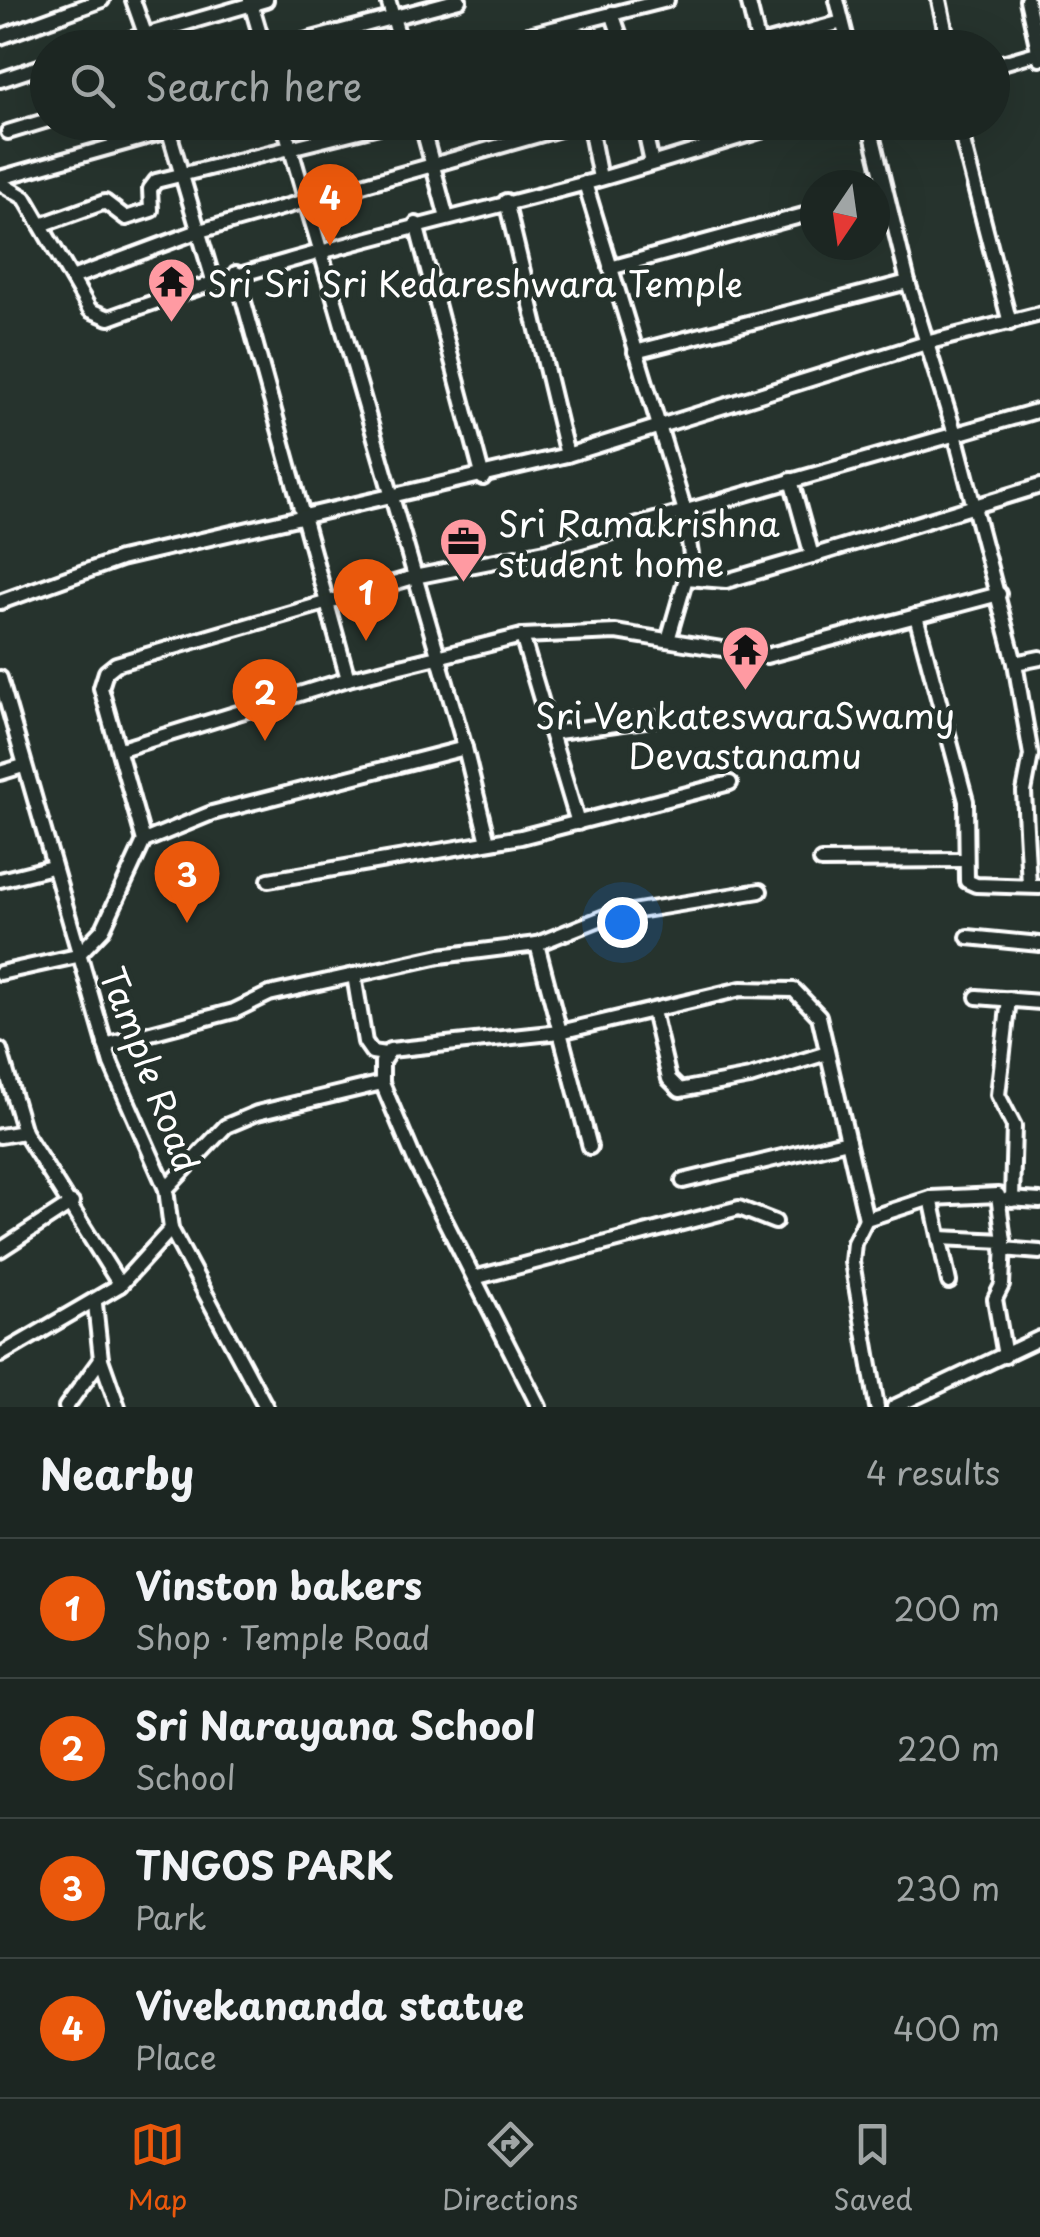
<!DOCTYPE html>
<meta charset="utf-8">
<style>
:root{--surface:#1c2622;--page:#252e2a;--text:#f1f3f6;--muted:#a0a5a5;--line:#3a4340;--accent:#ea580c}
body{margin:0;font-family:"Playpen Sans",sans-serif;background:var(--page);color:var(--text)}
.compass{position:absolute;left:800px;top:170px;width:90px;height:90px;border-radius:50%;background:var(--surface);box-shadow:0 10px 40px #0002;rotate:193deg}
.you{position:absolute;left:622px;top:922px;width:35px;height:35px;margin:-25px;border:8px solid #fff;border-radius:50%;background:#1a73e8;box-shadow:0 0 0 15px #1a73e833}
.badge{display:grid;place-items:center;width:65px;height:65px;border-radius:50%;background:var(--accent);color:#fff;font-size:32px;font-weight:700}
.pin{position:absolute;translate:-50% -82px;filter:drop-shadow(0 2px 5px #0008)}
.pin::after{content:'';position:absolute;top:52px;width:35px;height:30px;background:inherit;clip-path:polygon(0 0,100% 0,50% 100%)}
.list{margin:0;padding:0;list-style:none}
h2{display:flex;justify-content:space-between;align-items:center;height:130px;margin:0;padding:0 40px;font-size:42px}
h2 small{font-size:32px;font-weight:400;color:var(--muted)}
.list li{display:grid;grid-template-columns:65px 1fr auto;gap:30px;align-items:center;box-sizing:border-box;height:140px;padding:0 40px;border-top:2px solid var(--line)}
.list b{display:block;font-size:38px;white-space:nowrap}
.list p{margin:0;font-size:32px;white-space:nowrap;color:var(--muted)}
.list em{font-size:32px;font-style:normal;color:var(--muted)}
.icon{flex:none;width:55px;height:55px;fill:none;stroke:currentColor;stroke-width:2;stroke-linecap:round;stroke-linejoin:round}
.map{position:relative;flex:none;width:1040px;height:1407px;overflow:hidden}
.search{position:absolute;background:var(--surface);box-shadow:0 10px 40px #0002;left:30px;right:30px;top:30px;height:110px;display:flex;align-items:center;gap:25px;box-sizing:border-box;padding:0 35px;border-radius:55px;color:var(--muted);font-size:38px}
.sheet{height:690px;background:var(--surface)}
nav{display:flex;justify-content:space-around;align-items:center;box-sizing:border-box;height:140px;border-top:2px solid var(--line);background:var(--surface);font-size:28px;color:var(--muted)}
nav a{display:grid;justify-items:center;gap:5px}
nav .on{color:var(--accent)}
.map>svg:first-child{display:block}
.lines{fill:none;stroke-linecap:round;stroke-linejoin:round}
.minor-casing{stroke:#fff;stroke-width:20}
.minor{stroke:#26332d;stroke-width:12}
.labels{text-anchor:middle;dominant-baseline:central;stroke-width:9;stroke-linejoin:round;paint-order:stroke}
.poi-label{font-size:35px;fill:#fff;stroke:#26332d;text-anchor:start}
.street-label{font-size:35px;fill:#fff;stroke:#26332d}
</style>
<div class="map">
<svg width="1040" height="1407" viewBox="0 0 1040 1407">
<rect width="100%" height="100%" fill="#26332d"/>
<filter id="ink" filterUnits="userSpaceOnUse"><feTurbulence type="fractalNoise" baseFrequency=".01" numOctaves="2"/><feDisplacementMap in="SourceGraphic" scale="20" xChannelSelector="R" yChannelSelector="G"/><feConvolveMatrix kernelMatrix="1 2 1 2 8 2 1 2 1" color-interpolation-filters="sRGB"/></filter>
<g filter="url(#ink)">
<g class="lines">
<defs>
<g id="minor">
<path d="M 133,0 L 150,48"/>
<path d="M 250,0 L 264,48"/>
<path d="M 388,0 L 402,48"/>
<path d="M 748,0 L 759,45"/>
<path d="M 837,0 L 849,48"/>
<path d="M 939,0 L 949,48"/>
<path d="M 1027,0 L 1040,59"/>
<path d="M 612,13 L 624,48"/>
<path d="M 565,27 L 570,48"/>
<path d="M 0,37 L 102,0"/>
<path d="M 100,48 L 266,0"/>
<path d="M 278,48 L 459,0"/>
<path d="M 477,48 L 667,0"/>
<path d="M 746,48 L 842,22"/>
<path d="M 992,66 L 1040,52"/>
<path d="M 0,80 L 48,64"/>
<path d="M 421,122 L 447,218"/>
<path d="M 589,122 L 600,178"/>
<path d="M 643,122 L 652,163"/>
<path d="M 869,122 L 908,282 L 955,434 L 1015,663 L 1031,755 L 1024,792 L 1029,885"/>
<path d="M 958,122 L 1010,323"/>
<path d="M 167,125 L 213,280"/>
<path d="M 8,132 L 48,120"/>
<path d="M 0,178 L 199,122"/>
<path d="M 0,183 L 25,198 L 90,310 L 109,318 C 265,261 425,226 586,183 C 654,164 722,142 790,122"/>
<path d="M 585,183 L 684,508 L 691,555 L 686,578 L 726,581 L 812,556"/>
<path d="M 506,201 L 567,455"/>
<path d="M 416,224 L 483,478"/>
<path d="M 41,225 L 105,202 L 126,218 L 151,210 L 150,189 L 156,181 L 395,122"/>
<path d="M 610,268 L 815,212"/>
<path d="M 236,273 L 348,679"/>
<path d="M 72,278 L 196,232 L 585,122"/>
<path d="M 635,352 L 908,282"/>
<path d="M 791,480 L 812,556 L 1040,486"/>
<path d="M 0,602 L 120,559 L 567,455 L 926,343 L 1040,314"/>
<path d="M 916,616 L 966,801 L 967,881 L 976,885 L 1040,887"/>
<path d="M 522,636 L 578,823"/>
<path d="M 668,640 L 686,578"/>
<path d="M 1015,663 L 1040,658"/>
<path d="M 0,678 L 111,1064 L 166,1189 L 171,1229 L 266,1407"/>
<path d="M 551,733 L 659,718"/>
<path d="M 465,748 L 488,842"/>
<path d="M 121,749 L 348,679 L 522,636 L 616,632 L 766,656 L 999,594"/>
<path d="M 0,773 L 23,766"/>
<path d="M 144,841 L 101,688 L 106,672 L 116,664 L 414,577 L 546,551 L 1040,410"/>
<path d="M 821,861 L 966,860"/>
<path d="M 0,880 L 52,867"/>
<path d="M 269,880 L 521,837 L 730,783"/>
<path d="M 968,937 L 1040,944"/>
<path d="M 537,944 L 607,916 L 760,891"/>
<path d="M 0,973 L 77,956 L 103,929 L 144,841 L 212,813 L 465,748 L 283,122"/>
<path d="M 354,975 L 365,1042 L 372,1052 L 385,1054"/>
<path d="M 977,997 L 1040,1002"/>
<path d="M 1009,999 L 998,1095 L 1014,1126 L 1012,1200"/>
<path d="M 653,1011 L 669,1079 L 680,1090 L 750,1077 L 827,1053"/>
<path d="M 105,1045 L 234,1011 L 269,994 L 440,956 L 537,944 L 590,1147"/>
<path d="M 0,1050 L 24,1132 L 120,1285"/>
<path d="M 0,1136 L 24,1132"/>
<path d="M 683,1181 L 848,1141"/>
<path d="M 166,1189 L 226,1126 L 257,1113 L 382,1083"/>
<path d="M 1008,1199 L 1040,1201"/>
<path d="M 940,1238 L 1004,1241"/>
<path d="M 1003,1249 L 1040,1252"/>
<path d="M 0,1250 L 72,1203"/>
<path d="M 474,1278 L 739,1208 L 775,1222"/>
<path d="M 949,1282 L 931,1198 L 998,1195 L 1004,1241 L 1002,1285 L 995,1299 L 1005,1356"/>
<path d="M 95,1304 L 101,1359 L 118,1407"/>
<path d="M 0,1355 L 120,1285 L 171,1229"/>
<path d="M 66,1407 L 101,1359"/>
<path d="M 539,1407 L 415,1161 L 382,1083 L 382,1062 L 390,1050 L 560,1032 L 741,989 L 794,990 L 819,1016 L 866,1219"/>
<path d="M 877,1407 L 852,1262 L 854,1243 L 866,1219 L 931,1198"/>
<path d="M 894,1407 L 1040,1338"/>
</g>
</defs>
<!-- minor casing -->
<use href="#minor" class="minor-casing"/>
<!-- minor -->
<use href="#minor" class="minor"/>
</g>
</g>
<!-- icons -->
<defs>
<symbol id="temple-pin" viewBox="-11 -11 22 30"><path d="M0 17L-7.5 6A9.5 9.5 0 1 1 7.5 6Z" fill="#ff9aa2" stroke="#26332d"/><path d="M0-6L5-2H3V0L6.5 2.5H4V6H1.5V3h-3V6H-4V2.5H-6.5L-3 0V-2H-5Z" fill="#111"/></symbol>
<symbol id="office-pin" viewBox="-11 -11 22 30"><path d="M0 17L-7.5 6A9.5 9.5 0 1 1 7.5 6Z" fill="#ff9aa2" stroke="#26332d"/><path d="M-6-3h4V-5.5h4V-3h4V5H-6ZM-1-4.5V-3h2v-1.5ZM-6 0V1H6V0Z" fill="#111"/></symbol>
</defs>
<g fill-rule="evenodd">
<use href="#temple-pin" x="144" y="254" width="55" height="75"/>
<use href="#office-pin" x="436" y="514" width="55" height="75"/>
<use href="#temple-pin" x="718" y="622" width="55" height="75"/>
</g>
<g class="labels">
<!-- poi labels -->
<g class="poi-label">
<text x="207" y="282">Sri Sri Sri Kedareshwara Temple</text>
<text x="498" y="522">Sri Ramakrishna<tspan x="498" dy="40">student home</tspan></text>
<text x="745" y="714" text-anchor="middle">Sri VenkateswaraSwamy<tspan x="745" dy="40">Devastanamu</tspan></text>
</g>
<!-- street labels -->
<g class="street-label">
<text transform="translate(151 1069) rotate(69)">Tample Road</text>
</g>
</g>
</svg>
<svg class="compass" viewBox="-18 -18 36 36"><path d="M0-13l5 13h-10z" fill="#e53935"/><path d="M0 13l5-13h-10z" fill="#a0a5a5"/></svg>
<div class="you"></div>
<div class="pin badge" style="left:366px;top:641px">1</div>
<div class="pin badge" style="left:265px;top:741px">2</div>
<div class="pin badge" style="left:187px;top:923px">3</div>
<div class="pin badge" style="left:330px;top:246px">4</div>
<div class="search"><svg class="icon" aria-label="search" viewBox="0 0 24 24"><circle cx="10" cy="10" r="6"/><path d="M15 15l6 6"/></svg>Search here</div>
</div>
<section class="sheet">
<h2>Nearby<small>4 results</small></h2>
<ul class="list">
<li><span class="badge">1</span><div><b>Vinston bakers</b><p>Shop · Temple Road</p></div><em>200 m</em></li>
<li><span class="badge">2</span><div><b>Sri Narayana School</b><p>School</p></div><em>220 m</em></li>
<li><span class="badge">3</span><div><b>TNGOS PARK</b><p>Park</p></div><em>230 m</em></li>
<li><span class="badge">4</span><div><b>Vivekananda statue</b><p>Place</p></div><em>400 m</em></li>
</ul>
</section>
<nav>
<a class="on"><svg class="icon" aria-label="map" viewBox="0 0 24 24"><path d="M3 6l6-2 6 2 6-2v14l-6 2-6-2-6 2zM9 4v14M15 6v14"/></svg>Map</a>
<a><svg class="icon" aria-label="directions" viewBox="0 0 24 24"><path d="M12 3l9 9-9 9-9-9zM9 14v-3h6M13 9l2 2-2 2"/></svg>Directions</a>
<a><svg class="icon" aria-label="saved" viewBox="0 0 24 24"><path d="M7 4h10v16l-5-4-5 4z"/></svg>Saved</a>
</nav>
